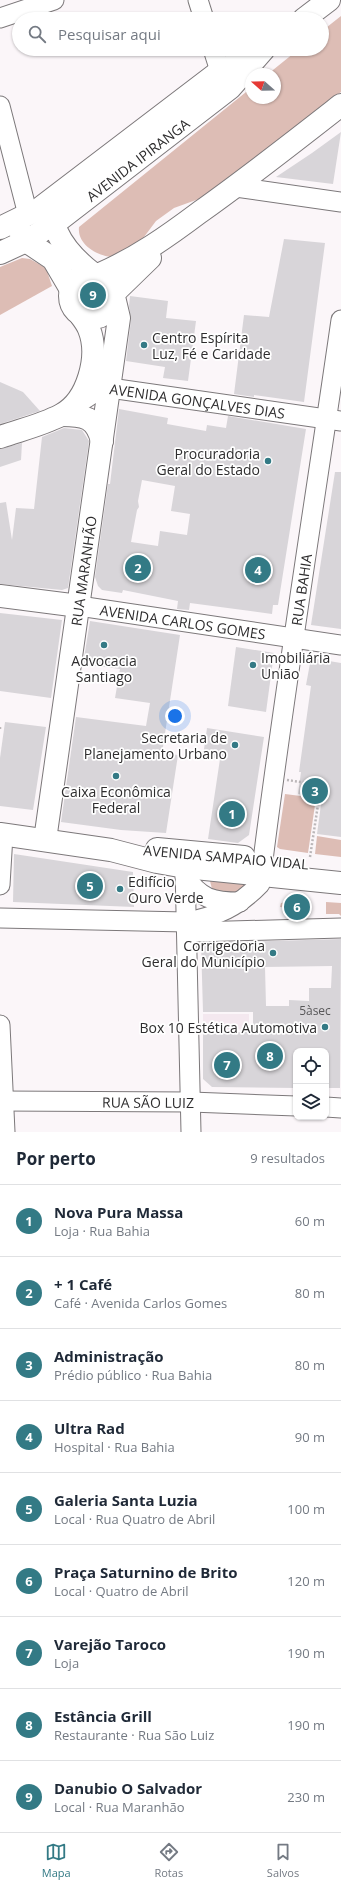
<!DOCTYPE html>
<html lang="pt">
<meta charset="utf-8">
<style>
:root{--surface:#fff;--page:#f2f2f3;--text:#1f2937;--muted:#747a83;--line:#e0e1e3;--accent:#337a85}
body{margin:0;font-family:"Open Sans",sans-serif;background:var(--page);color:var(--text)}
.controls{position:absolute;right:12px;bottom:12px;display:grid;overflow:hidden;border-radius:8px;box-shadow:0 1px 3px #0004}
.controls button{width:36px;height:36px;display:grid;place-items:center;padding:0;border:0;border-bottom:1px solid var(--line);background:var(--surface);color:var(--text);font:20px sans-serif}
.compass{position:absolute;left:245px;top:68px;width:36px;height:36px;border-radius:50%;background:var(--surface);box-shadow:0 1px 3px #0004;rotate:290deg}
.you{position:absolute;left:175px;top:716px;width:14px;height:14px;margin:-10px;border:3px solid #fff;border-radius:50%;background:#1a73e8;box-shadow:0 0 0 6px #1a73e833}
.badge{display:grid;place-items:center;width:26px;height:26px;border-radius:50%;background:var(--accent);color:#fff;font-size:13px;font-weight:700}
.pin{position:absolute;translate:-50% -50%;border:2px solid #fff;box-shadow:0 1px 4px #0006}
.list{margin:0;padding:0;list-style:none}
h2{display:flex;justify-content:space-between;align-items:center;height:52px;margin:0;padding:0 16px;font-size:17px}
h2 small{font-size:13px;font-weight:400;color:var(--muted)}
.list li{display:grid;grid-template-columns:26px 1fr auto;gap:12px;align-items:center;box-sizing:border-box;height:72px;padding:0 16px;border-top:1px solid var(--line)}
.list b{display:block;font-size:15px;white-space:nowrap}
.list p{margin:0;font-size:13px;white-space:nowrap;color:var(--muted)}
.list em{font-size:13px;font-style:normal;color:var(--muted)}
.icon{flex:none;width:22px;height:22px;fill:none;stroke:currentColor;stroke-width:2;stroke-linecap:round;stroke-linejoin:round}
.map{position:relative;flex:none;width:341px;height:1132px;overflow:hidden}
.search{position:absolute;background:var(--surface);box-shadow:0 1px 3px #0004;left:12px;right:12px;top:12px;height:44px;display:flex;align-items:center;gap:10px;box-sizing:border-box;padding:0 14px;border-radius:22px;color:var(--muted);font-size:15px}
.sheet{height:700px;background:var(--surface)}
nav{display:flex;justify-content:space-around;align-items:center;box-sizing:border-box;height:56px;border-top:1px solid var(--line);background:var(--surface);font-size:11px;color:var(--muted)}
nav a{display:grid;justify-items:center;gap:2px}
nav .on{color:var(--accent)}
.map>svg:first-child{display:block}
.built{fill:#f4e8ef}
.green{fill:#ddbdb5}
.building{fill:#d8d5d9;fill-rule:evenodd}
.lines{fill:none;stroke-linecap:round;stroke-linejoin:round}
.minor-casing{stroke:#7c787a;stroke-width:21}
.major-casing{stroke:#7c787a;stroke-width:24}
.path{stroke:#bbb7b9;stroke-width:2.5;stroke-dasharray:2 2;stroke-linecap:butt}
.minor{stroke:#fff;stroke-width:19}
.major{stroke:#fff;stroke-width:22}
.poi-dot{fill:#337a85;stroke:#fff;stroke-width:1.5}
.labels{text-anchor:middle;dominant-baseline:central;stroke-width:3.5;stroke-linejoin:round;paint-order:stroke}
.number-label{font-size:12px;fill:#585759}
.street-label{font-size:14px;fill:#2e2d2e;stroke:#fff}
.poi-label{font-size:14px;fill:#2e2d2e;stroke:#fff;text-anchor:end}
</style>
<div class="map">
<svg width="341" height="1132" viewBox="0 0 341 1132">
<rect width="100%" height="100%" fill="#fbf6f9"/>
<!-- built -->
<path class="built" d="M 203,1014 L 249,1014 L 249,1029 L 203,1030 Z"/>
<!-- green -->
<g class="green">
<path d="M 341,16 L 341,92 L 207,196 L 174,208 L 156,221 L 141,241 L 111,257 C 96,255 77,244 79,227 L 251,88 L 251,98 L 275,98 L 275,74 L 268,74 L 299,49 L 322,49 L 322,31 Z"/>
<path d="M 22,258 L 30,259 L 46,268 L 52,286 L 0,315 L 0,267 Z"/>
<path d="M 285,794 L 316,798 L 308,853 L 280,849 L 277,847 Z"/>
<path d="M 317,836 L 341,840 L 341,857 L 315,854 Z"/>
<path d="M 210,881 L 249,884 L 232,898 L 212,889 Z"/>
<path d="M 288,899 L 299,900 L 299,903 L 305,904 L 305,908 L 298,908 L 298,912 L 287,911 L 287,908 L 280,907 L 281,903 L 287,902 Z"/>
<path d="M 326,902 L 341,903 L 341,916 L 339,914 L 326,914 Z"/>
</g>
<!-- building -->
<g class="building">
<path d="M 341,132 L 333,184 L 276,177 L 312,153 Z"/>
<path d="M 284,239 L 325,243 L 304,402 L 254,395 L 254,397 L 234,394 L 244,315 L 269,317 Z"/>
<path d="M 130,296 L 168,301 L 166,318 L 196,321 L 188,381 L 163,378 L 165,367 L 126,361 L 131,320 L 129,306 Z"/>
<path d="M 0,382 L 23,392 L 40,411 L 0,424 Z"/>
<path d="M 119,409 L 168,418 L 167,424 L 206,431 L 207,425 L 226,428 L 228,416 L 306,429 L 278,605 L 273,605 L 272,614 L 190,603 L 189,610 L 177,609 L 178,601 L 123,590 L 122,593 L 102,590 L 98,586 L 95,577 L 108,484 L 110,484 ZM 142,480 L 175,486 L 171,511 L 190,514 L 187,535 L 160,531 L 158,546 L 131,542 L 137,510 L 139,507 L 138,501 Z"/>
<path d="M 64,428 L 82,430 L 89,441 L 68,588 L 62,590 L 0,584 L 0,503 L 6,502 L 12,540 L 16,508 L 34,509 L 42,437 Z"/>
<path d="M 22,443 L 21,460 L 0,467 L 0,449 Z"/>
<path d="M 335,472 L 341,472 L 341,629 L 311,625 Z"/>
<path d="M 0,613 L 62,620 L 51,698 L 0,691 Z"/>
<path d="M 90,621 L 180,635 L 162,753 L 178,755 L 166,833 L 121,830 L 61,822 L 76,717 L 146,726 L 150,703 L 115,698 L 120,669 L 83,664 Z"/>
<path d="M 236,647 L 274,653 L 266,712 L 228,706 Z"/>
<path d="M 311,658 L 341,663 L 341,837 L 317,834 L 322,797 L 298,794 L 301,772 L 299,772 L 311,686 L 306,685 Z"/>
<path d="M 5,722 L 46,727 L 33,810 L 0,806 L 0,758 Z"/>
<path d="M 207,728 L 264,737 L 249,835 L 238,843 L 208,839 L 220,759 L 203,756 Z"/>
<path d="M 14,854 L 133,872 L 134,907 L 13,902 Z"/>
<path d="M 341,939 L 340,1088 L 326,1088 L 326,1051 L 296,1051 L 296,1088 L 212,1087 L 203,1079 L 203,1032 L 253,1032 L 253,1012 L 203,1012 L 201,943 ZM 332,966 L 331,988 L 309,988 L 309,1001 L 289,1000 L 289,1006 L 266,1006 L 265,967 Z"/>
</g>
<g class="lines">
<defs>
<g id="minor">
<path d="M 198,0 L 204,19"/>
<path d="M 0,18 L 54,0"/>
<path d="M 213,49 L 220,71 L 227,83"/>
<path d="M 0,106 L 28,215"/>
<path d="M 236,187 L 341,202"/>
<path id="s1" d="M 74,406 L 103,387 L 341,421"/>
<path id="s2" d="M 79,606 L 341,645"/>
<path d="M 185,867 L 191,1132"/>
<path d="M 185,876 C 200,899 213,902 240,902"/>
<path d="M 0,885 L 3,835"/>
<path id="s3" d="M 0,918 L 186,922 C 216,917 239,906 260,884 C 283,696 314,508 341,320"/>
<path d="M 195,932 L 341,928"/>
<path d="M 0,1025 L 5,1132"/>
<path id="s4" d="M 0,1101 L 191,1102 L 296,1106"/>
<path d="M 326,1107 L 341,1108"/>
</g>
<g id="major">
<path d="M 304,19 L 329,0"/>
<path d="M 49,212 C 55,218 54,225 57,232 C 65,250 78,262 92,273"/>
<path d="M 0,228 L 39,209 L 220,71 L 254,54"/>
<path d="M 20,231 L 26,241 L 53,259 L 70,288"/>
<path id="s5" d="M 0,253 L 26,241 L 55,223 L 230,88 L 264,49"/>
<circle cx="92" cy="296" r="22"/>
<path d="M 100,274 C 137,258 168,236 200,212 C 248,178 295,141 341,105"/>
<path d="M 115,292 L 150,258"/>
<path d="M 62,415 C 84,415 96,417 102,441"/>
<path d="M 0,437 C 20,430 42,425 61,415 C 88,401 100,356 89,329 C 87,324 84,320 81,316"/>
<path d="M 0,596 L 79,606"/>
<path d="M 0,834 L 111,850 L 157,862 L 185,867 L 341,883"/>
<path id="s6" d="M 45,840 L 119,318 L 115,301"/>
<path d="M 157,849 L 244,857"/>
</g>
</defs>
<!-- minor casing -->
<use href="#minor" class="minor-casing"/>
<!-- major casing -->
<use href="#major" class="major-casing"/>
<!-- path -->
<g class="path">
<path d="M 0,729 L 0,727"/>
<path d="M 287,780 L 321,785"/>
<path d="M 310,857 L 321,785 L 324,785"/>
</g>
<!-- minor -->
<use href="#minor" class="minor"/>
<!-- major -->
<use href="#major" class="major"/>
</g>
<!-- markers -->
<g class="poi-dot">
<circle cx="144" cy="345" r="4"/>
<circle cx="268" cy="461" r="4"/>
<circle cx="104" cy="645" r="4"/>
<circle cx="253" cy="665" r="4"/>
<circle cx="235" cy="745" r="4"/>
<circle cx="116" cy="776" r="4"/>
<circle cx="120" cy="889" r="4"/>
<circle cx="273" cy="953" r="4"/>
<circle cx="325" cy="1027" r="4"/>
</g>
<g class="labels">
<!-- number labels -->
<g class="number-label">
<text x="315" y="1010">5àsec</text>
</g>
<!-- street labels -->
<g class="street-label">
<text stroke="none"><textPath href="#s5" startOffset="167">AVENIDA IPIRANGA</textPath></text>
<text stroke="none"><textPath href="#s1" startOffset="130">AVENIDA GONÇALVES DIAS</textPath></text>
<text stroke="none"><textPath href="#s6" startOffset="272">RUA MARANHÃO</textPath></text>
<text stroke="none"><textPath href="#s3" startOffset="568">RUA BAHIA</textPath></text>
<text stroke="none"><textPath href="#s2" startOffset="105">AVENIDA CARLOS GOMES</textPath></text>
<text transform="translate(226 857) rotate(5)">AVENIDA SAMPAIO VIDAL</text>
<text stroke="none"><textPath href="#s4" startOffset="148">RUA SÃO LUIZ</textPath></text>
</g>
<!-- poi labels -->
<g class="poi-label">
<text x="152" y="337" text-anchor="start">Centro Espírita<tspan x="152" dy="16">Luz, Fé e Caridade</tspan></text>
<text x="260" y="453">Procuradoria<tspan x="260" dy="16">Geral do Estado</tspan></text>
<text x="261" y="657" text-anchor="start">Imobiliária<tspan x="261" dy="16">União</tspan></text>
<text x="104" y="660" text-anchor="middle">Advocacia<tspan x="104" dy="16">Santiago</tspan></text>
<text x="227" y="737">Secretaria de<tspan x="227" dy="16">Planejamento Urbano</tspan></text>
<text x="116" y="791" text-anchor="middle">Caixa Econômica<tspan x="116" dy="16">Federal</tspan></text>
<text x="128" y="881" text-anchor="start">Edifício<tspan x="128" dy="16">Ouro Verde</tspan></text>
<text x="265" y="945">Corrigedoria<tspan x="265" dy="16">Geral do Município</tspan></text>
<text x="317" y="1027">Box 10 Estética Automotiva</text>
</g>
</g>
</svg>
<div class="controls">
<button><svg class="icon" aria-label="locate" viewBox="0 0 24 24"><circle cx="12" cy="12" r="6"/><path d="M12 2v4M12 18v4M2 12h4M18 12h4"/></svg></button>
<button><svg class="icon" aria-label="layers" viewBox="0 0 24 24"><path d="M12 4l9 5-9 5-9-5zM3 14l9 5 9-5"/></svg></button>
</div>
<svg class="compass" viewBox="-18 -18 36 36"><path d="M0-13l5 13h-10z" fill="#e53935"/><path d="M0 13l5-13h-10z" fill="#747a83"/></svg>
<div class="you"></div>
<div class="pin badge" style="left:232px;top:814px">1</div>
<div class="pin badge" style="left:138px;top:568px">2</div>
<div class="pin badge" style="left:315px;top:791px">3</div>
<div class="pin badge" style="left:258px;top:570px">4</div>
<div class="pin badge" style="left:90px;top:886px">5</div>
<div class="pin badge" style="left:297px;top:907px">6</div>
<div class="pin badge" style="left:227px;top:1065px">7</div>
<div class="pin badge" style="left:270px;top:1056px">8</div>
<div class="pin badge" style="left:93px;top:295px">9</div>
<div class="search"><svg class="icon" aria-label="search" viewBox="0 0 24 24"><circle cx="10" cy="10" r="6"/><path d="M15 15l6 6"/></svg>Pesquisar aqui</div>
</div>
<section class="sheet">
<h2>Por perto<small>9 resultados</small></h2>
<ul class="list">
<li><span class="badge">1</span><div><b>Nova Pura Massa</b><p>Loja · Rua Bahia</p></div><em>60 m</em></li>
<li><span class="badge">2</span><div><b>+ 1 Café</b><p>Café · Avenida Carlos Gomes</p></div><em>80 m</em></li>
<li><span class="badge">3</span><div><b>Administração</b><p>Prédio público · Rua Bahia</p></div><em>80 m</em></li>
<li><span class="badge">4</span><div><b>Ultra Rad</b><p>Hospital · Rua Bahia</p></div><em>90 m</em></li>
<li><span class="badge">5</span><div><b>Galeria Santa Luzia</b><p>Local · Rua Quatro de Abril</p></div><em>100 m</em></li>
<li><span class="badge">6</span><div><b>Praça Saturnino de Brito</b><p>Local · Quatro de Abril</p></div><em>120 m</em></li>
<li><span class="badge">7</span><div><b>Varejão Taroco</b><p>Loja</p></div><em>190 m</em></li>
<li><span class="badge">8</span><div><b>Estância Grill</b><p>Restaurante · Rua São Luiz</p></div><em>190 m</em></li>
<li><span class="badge">9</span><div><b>Danubio O Salvador</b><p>Local · Rua Maranhão</p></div><em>230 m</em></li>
</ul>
</section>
<nav>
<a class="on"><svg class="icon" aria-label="map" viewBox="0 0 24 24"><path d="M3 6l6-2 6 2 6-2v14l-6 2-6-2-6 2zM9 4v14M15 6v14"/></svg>Mapa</a>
<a><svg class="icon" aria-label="directions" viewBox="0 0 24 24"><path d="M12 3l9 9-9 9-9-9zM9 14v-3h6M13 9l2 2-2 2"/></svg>Rotas</a>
<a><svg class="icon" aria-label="saved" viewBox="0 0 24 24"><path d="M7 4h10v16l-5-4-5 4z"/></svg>Salvos</a>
</nav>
